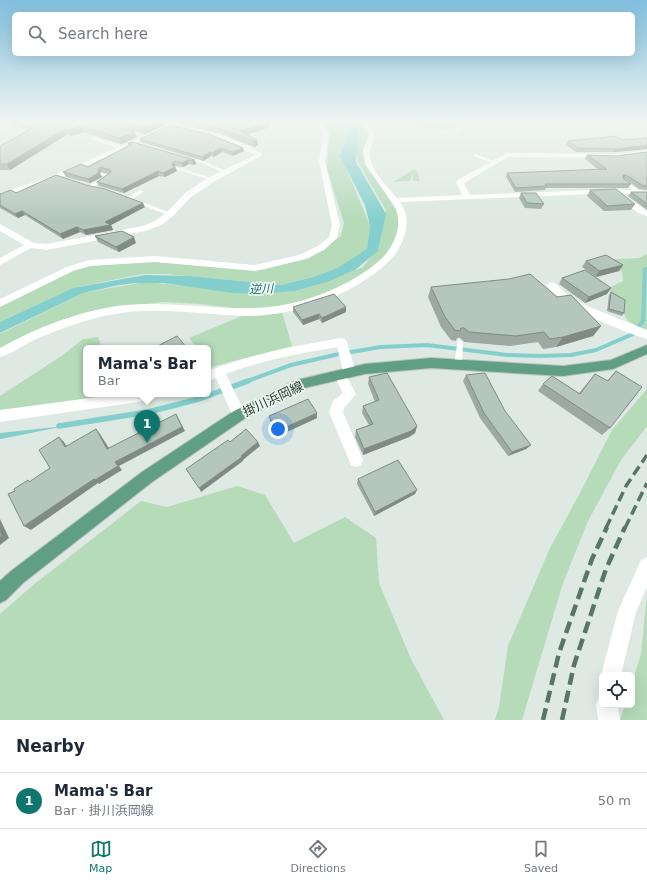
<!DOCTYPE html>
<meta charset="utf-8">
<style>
:root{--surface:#fff;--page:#f6f6f7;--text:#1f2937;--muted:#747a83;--line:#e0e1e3;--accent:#0f766e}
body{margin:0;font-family:"DejaVu Sans","Noto Sans JP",sans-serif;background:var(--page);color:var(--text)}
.controls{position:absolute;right:12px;bottom:12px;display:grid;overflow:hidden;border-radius:6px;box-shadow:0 4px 16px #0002}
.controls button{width:36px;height:36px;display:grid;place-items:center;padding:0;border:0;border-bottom:1px solid var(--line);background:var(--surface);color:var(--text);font:20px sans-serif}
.you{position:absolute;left:278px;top:429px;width:14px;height:14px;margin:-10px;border:3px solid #fff;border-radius:50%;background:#1a73e8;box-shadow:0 0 0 6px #1a73e833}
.badge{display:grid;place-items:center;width:26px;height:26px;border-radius:50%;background:var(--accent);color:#fff;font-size:13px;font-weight:700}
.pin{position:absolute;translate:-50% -33px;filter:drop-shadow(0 1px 2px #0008)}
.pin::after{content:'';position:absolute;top:21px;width:14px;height:12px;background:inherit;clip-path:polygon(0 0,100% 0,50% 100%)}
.popup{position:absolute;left:83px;top:345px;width:128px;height:52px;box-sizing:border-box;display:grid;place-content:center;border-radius:6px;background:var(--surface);filter:drop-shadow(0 1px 3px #0005);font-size:13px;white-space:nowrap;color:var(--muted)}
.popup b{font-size:15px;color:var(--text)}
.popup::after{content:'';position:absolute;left:50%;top:100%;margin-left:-8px;border:8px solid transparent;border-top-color:var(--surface)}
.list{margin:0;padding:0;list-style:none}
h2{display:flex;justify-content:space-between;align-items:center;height:52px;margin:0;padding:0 16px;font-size:17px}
h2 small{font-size:13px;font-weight:400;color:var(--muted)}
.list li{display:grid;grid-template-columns:26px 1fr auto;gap:12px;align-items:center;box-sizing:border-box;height:56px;padding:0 16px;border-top:1px solid var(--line)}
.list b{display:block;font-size:15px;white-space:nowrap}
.list p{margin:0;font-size:13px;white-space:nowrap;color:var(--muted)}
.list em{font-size:13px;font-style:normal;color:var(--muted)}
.icon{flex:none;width:22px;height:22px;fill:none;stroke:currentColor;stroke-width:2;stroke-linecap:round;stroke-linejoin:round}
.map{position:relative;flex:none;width:647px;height:720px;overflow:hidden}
.search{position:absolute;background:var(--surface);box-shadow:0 4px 16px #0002;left:12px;right:12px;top:12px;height:44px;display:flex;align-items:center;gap:10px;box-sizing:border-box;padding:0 14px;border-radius:6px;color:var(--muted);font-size:15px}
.sheet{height:108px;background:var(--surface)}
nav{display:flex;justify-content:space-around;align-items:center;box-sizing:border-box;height:56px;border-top:1px solid var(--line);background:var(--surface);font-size:11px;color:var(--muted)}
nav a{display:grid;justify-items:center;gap:2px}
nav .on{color:var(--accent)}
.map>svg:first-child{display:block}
.green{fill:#b5dbb9}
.water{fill:#84cfce}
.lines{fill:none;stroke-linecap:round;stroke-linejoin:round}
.stream-far2{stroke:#84cfce;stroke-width:3}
.stream-far1{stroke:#84cfce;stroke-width:4}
.stream{stroke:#84cfce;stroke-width:5.5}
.primary-casing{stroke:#bcc3c0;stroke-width:2}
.service{fill:#fff;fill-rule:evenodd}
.minor{fill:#fff;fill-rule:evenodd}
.tertiary{fill:#fff;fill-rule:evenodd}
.primary{fill:#619f85;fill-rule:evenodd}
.rail-far1{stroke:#597468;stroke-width:3.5;stroke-dasharray:10 5;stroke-linecap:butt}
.rail{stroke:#597468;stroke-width:4.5;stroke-dasharray:12 6;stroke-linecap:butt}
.wall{fill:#9caaa3}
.shaded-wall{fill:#7f8b84}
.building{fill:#b5c6bd;stroke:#7f8b84}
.labels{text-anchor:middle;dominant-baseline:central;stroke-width:3.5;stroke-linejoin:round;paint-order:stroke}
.far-water-label{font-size:12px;font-style:italic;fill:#1a7373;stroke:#edf6f0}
.street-label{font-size:13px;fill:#1f382d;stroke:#edf6f0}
</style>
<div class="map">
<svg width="647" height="720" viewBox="0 0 647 720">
<rect width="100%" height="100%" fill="#dde9e2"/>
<!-- green -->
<g class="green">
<path d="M 310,120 L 337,120 L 348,129 L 341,155 L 370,226 L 367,249 L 337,268 L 313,277 L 281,285 L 166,274 L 142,274 L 73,288 L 0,322 L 0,305 L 70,269 L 96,263 L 156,262 L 262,270 L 310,258 L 341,236 L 344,223 L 327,169 L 329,135 L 327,128 Z"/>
<path d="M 349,120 C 360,120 363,124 370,132 L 368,168 L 396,210 L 401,221 L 396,240 L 385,256 L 357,279 L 327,295 L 285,306 L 250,310 L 200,304 L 162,302 L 95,311 L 0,350 L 0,334 L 83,293 L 139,283 L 156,283 L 262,294 L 295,291 L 317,285 L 363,267 L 379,247 L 386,210 L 358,162 L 356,149 L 358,128 Z"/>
<path d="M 410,120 L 458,120 L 453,131 L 423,128 L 424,124 Z"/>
<path d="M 413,170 L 416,170 L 419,176 L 419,181 L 413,181 L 413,172 L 410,181 L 393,182 Z"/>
<path d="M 647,254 L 647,332 L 628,321 L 609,288 L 623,281 L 622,271 L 603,260 L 639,258 Z"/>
<path d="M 282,312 L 292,346 L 211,367 L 208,363 L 208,348 L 197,348 L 189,338 L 242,316 Z"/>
<path d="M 98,337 L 102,348 L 86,348 L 86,394 L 120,394 L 0,411 L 0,396 L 63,355 L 83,339 Z"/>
<path d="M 647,389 L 647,426 L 621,460 L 588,521 L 563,583 L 522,720 L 495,720 L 499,707 L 508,646 L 550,548 L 580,493 L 612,430 Z"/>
<path d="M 237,486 L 265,495 L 294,543 L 345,517 L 376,538 L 379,583 L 411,659 L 444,720 L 0,720 L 0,614 L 32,586 L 141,501 L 167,507 Z"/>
<path d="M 647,594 L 647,720 L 620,720 L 625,705 L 632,705 L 632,683 L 641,654 Z"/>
</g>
<!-- water -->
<g class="water">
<path d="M 337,120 L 349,120 L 358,128 L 356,162 L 386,214 L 378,251 L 355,270 L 327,282 L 295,291 L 262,294 L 233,293 L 163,283 L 136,283 L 119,285 L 83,293 L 0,333 L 0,322 L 73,288 L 145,275 L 189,276 L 281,285 L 313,277 L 337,268 L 367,249 L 370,226 L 365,205 L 340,156 L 347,137 L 348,129 Z"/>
<path d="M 65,426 L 1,439 L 0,439 L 0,433 Z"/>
</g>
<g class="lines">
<!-- stream-far2 -->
<path class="stream-far2" d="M 644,270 L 647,268"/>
<!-- stream-far1 -->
<path class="stream-far1" d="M 245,382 L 291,365 L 339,354 L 381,347 L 427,345 L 507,355 L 540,356 L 571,355 L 596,350 L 633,334 L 643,321 L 645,269"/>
<!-- stream -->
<path class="stream" d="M 59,426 L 148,412 L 199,399 L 248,381"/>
<defs>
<path id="primary" d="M 647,345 L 647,354 L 613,369 L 563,376 L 431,368 L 365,374 L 304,388 L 244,419 L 152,482 L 23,583 L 6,600 L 0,603 L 0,581 L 11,571 L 142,472 L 234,411 L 297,380 L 365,364 L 431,358 L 563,366 L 611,360 Z"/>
</defs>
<!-- primary casing -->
<use href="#primary" class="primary-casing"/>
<!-- service -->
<g class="service">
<path d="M 461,120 L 465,120 L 458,134 L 455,135 Z"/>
<path d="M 473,154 L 475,154 L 496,162 L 493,163 L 473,156 Z"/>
<path d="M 187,158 L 202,160 L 227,172 L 224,173 L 200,162 L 186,160 L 186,158 Z"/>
<path d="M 175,167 L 177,167 L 214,179 L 211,180 L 175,169 Z"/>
<path d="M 101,173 L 111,176 L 93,188 L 82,185 L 84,184 L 90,185 L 106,176 L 101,175 Z"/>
<path d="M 622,180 L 624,180 L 641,192 L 637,193 L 622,182 Z"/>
<path d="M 140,190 L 144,191 L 131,200 L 127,200 L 127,198 Z"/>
<path d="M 133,200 L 137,200 L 173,214 L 169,215 L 133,202 Z"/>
<path d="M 458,339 L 460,339 L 463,341 L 462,365 L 461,367 L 455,367 L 454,365 Z"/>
</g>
<!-- minor -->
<g class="minor">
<path d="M 15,120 L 21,120 L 0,131 L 0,127 Z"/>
<path d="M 304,120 L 311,120 L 325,126 L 329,133 L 325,162 L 340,225 L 337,238 L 324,250 L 305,259 L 255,271 L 155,262 L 90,266 L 73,271 L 0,307 L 0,299 L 67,267 L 89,260 L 155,256 L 255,265 L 299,255 L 318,246 L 329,237 L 332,225 L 319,162 L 323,133 L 321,128 Z"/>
<path d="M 357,120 L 362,120 C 387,137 364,141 371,161 C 375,175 388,187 397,198 L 462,195 L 456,182 L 457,180 L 507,153 L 614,154 L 647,150 L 647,154 L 614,158 L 508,157 L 464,183 L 470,195 L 615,189 L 647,191 L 647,195 L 615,193 L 400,202 C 411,218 407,234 398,250 C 387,267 369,278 352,288 C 321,305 283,316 248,316 C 204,315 159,306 115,314 C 86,319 59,329 32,341 C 22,346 11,354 0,357 L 0,348 C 36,328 76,312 117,306 C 161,300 205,309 250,308 C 284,308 318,298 348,282 C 362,274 379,264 388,251 C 398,237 402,220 394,205 L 365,164 L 363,150 L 369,134 L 367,130 Z"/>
<path d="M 636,120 L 647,121 L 647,125 L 637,121 Z"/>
<path d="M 169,123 C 193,127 246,139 263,155 L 215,181 L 191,197 L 172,217 L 161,225 L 145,231 L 47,250 L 31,248 L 0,265 L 0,258 L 24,245 L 0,231 L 0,224 L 34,243 L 47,244 L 143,226 L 155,221 L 166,213 L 185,193 L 209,177 L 255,155 C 224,140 200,133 167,126 L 167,124 Z"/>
<path d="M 120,127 L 146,135 L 147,136 L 144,138 L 118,130 L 117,129 Z"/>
<path d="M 92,136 L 123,146 L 124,147 L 121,149 L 90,139 L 89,138 Z"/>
<path d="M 619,195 L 625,195 L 647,211 L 647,216 L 638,213 L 619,199 Z"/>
<path d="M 551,282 L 555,283 L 569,296 L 592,308 L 647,330 L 647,339 C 620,331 562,307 546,285 Z"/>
<path d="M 341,338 L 345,339 L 347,342 L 356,373 L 354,376 L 347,377 L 356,394 L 344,408 L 343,412 L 363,460 L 361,465 L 356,467 L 351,465 L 329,412 L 333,401 L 343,393 L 334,375 L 336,372 L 340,370 L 343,371 L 337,347 C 299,354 262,360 226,374 L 246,415 L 244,419 L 239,421 L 234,419 L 216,378 L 208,381 L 208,371 C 251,354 295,346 341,338 Z"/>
<path d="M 120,394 L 154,394 L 153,398 L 138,402 L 0,422 L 0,410 Z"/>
<path d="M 647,557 L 647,587 L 636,612 L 621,675 L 602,675 L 602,678 L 601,675 L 618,611 L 641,560 Z"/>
<path d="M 602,696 L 602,705 L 618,705 L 620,720 L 598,720 L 596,705 L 599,697 Z"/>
</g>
<!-- tertiary -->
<path class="tertiary" d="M 180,120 L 187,120 L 50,182 L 0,197 L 0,193 L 45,179 Z"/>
<!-- primary -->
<use href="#primary" class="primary"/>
<!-- rail-far1 -->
<g class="rail-far1">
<path d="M 606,528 L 626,486 L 647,455"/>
<path d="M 625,528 L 647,483"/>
</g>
<!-- rail -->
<g class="rail">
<path d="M 543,720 L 559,653 L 592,559 L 607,527"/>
<path d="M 562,720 L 574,665 L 606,569 L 625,527"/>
</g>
</g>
<!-- wall -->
<g class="wall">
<path d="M 0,120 L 92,120 L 137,137 L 121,144 L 84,132 L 71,136 L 68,134 L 10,170 L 0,170 L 0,146 L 28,130 L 14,126 L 11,120 L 5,123 L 0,121 Z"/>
<path d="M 95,120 L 184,120 L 269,122 L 270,127 L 247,135 L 257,140 L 258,145 L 254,147 L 219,133 L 182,124 L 181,120 L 168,122 L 166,125 L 145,134 Z"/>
<path d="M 647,138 L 647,149 L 614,152 L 576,152 L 566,145 L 568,141 L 623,140 Z"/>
<path d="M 140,139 L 243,148 L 244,151 L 233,156 L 222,152 L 214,157 L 211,156 L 203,161 L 141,142 Z"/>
<path d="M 128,143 L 195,160 L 196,164 L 193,165 L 189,164 L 183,167 L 175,166 L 177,171 L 165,177 L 159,176 L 124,193 L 99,186 L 97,182 L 108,174 L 101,172 L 100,174 L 102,177 L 90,183 L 66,177 L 63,172 L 88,167 L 129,146 Z"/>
<path d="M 647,152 L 647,190 L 639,189 L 624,178 L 631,184 L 628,188 L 546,188 L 545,190 L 515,192 L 506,177 L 507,173 L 599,170 L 585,159 L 587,155 L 616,156 Z"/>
<path d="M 590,190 L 635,204 L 631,210 L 604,211 L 587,196 Z"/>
<path d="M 631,192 L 647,192 L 647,210 L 628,196 Z"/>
<path d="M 16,193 L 145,207 L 111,225 L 113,230 L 86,235 L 80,232 L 63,239 L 25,215 L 18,218 L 0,208 L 0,194 Z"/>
<path d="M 521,193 L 544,204 L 541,209 L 525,208 L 519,198 Z"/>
<path d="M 95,236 L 136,243 L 119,252 L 98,242 Z"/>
<path d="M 586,261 L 623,265 L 619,271 L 596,277 L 582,267 Z"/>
<path d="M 562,278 L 611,288 L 607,294 L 585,303 L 559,284 Z"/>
<path d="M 431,287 L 557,297 L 601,326 L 593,336 L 556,347 L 543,349 L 538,342 L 510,346 L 464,342 L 460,338 L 457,338 L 456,341 L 451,340 L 441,327 L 428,297 Z"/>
<path d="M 611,292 L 624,313 L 622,316 L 607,311 L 609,295 Z"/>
<path d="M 293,307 L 346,307 L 346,312 L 322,323 L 319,319 L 303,325 L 293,312 Z"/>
<path d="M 616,371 L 610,428 L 602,435 L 538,391 L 543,384 L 579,393 L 595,374 L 607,381 Z"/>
<path d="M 466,375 L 531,445 L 526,449 L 508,456 L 480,418 L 463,381 Z"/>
<path d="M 369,377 L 417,426 L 415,433 L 409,437 L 363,455 L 355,437 L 356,430 L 369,425 L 362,413 L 363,406 L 375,402 L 368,384 Z"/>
<path d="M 317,413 L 317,418 L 278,436 L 270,421 L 269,416 Z"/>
<path d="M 358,479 L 415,494 L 374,516 L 357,484 Z"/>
</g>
<!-- shaded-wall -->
<g class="shaded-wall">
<path d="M 3,120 L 12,120 L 5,123 Z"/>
<path d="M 164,120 L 181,120 L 168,122 L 166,125 L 145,134 L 143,128 Z"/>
<path d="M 269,122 L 270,127 L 241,137 L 240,131 Z"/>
<path d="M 81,126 L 84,132 L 71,136 L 69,130 Z"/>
<path d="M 65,129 L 68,134 L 10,170 L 7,164 Z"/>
<path d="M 135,132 L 137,137 L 121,144 L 119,138 Z"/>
<path d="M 257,140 L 258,145 L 254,147 L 253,141 Z"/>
<path d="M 647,145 L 647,149 L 614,152 L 616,149 Z"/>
<path d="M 221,148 L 222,152 L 214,157 L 213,153 Z"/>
<path d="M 243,148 L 244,151 L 233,156 L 232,152 Z"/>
<path d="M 210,152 L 211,156 L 203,161 L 202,157 Z"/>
<path d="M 188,160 L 189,164 L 183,167 L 182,163 Z"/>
<path d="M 195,160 L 196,164 L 193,165 L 192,161 Z"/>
<path d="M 174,161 L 175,166 L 174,167 L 175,167 L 177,171 L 165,177 L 163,173 L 172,165 Z"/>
<path d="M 100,167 L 101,172 L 100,174 L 102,177 L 90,183 L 88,179 L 98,171 Z"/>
<path d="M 158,171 L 159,176 L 124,193 L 122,189 Z"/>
<path d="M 623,175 L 626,175 L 624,178 L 621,179 Z"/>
<path d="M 143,203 L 145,207 L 111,225 L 113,230 L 86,235 L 83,230 L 105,222 Z"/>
<path d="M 22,211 L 25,215 L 18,218 L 15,214 Z"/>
<path d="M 77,227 L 80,232 L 63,239 L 60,234 Z"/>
<path d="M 134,237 L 136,243 L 119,252 L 116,247 Z"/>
<path d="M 623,265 L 619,271 L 596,277 L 599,271 Z"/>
<path d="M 611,288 L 607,294 L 585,303 L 589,297 Z"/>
<path d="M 346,307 L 346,312 L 322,323 L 322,318 Z"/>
<path d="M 319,314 L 319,319 L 303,325 L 302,320 Z"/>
<path d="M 601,326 L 593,336 L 556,347 L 563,337 Z"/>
<path d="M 317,413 L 317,418 L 278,436 L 277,431 Z"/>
<path d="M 176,414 L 185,431 L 119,466 L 122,470 L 99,484 L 98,483 L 31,530 L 24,526 L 115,462 Z"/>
<path d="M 417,426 L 415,433 L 409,437 L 363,455 L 364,449 Z"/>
<path d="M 96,429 L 100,434 L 112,453 L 107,449 Z"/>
<path d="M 59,437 L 64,442 L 70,452 L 65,447 Z"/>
<path d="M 258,442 L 260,446 L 243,460 L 243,461 L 201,492 L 199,488 Z"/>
<path d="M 531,445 L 526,449 L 508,456 L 512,452 Z"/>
<path d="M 417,490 L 415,494 L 374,516 L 375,512 Z"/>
<path d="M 0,519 L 9,538 L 0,545 Z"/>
</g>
<!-- building -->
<g class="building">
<path d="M 11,120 L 92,120 L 135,132 L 119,138 L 81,126 L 69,130 L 65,129 L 7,164 L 0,164 L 0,146 L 33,128 Z"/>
<path d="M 111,120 L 164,120 L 143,128 Z"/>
<path d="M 184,120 L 262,120 L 269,122 L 240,131 L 257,140 L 253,141 L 218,128 Z"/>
<path d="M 171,125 L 211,135 L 243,148 L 232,152 L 221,148 L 213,153 L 210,152 L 202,157 L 140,139 Z"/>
<path d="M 616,136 L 623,140 L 647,138 L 647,145 L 616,149 L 578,148 L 568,141 Z"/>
<path d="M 132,142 L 195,160 L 192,161 L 188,160 L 182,163 L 174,161 L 172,165 L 175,167 L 163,173 L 158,171 L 122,189 L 97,182 L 111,172 L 110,170 L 100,167 L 98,171 L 100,172 L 88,179 L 63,172 L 81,164 L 88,167 L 132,144 L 128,143 Z"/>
<path d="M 647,152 L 647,186 L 642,185 L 626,175 L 623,175 L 623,178 L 631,184 L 545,184 L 547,186 L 516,188 L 507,173 L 607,169 L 587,155 L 616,156 Z"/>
<path d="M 56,175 L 86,185 L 105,189 L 143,203 L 105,222 L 111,225 L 83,230 L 77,227 L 60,234 L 22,211 L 15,214 L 0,205 L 0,194 L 11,190 L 16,193 Z"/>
<path d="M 616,189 L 635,204 L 607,206 L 590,190 Z"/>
<path d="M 631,192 L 647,192 L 647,204 Z"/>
<path d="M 521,193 L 536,193 L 544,204 L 527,203 Z"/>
<path d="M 122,231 L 134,237 L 116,247 L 95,236 Z"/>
<path d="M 606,255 L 623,265 L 599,271 L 586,261 Z"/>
<path d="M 585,270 L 611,288 L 589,297 L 562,278 Z"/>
<path d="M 530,274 L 557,297 L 571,295 L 601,326 L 563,337 L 550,339 L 544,332 L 516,336 L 469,332 L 464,328 L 461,328 L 460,331 L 455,330 L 445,317 L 431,287 L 509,279 Z"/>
<path d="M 611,292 L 625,300 L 624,313 L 609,309 Z"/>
<path d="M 334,294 L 346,307 L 322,318 L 319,314 L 302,320 L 293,307 Z"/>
<path d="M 177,336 L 187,348 L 154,348 Z"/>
<path d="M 616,371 L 642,387 L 610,428 L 543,384 L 552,376 L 580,394 L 595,374 L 608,381 Z"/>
<path d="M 387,373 L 417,426 L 411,431 L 364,449 L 356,430 L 373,424 L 363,406 L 379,400 L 369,377 Z"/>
<path d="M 485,373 L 505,411 L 531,445 L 512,452 L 484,413 L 466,375 Z"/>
<path d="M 308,399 L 317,413 L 277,431 L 269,416 Z"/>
<path d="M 176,414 L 182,427 L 115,462 L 118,466 L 95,480 L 94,479 L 24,526 L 8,494 L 15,491 L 14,489 L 28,480 L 29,482 L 50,468 L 39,450 L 59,437 L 65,447 L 96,429 L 107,449 Z"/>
<path d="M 246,429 L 258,442 L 241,456 L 242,457 L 199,488 L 186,469 L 228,440 L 230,442 Z"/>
<path d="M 398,460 L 417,490 L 375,512 L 358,479 Z"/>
<path d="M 0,530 L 2,536 L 0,537 Z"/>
</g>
<!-- sky -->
<linearGradient id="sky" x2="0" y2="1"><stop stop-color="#80bfde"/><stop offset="0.55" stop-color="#f0f5f2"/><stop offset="1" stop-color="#f0f5f2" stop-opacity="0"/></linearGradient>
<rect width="647" height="220" fill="url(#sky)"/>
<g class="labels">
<!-- far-water labels -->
<g class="far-water-label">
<text transform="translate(261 289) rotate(-2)">逆川</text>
</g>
<!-- street labels -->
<g class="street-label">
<text transform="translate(273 399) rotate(-25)">掛川浜岡線</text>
</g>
</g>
</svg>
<div class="controls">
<button><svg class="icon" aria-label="locate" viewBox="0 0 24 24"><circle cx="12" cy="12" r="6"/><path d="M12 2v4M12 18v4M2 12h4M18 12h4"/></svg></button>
</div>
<div class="you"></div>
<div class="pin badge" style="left:147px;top:443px">1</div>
<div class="popup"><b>Mama's Bar</b>Bar</div>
<div class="search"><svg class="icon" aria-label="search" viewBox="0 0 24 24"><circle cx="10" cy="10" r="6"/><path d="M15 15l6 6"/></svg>Search here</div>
</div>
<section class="sheet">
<h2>Nearby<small></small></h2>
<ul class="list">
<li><span class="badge">1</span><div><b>Mama's Bar</b><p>Bar · 掛川浜岡線</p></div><em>50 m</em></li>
</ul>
</section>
<nav>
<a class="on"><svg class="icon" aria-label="map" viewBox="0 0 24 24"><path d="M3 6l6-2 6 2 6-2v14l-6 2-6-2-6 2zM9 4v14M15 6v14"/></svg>Map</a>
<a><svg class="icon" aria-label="directions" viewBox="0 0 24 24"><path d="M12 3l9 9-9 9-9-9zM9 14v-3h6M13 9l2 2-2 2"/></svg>Directions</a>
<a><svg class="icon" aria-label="saved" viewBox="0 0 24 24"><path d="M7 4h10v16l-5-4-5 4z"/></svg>Saved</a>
</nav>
